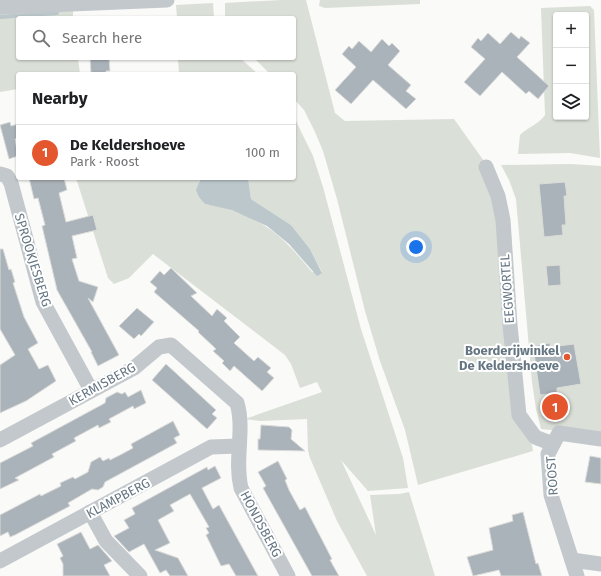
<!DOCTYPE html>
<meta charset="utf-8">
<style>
:root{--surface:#fff;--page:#f2f2f2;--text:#202124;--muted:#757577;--line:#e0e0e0;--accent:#e4572e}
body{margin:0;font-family:"Fira Sans",sans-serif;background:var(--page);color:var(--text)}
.controls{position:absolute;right:12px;top:12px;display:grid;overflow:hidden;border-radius:4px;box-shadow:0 1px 3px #0004}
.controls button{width:36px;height:36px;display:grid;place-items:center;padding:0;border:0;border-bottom:1px solid var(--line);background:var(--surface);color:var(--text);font:20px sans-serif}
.you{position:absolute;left:416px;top:247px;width:14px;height:14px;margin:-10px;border:3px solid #fff;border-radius:50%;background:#1a73e8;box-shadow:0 0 0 6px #1a73e833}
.badge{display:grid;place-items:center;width:26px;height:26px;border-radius:50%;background:var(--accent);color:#fff;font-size:13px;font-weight:700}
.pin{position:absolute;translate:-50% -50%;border:2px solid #fff;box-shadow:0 1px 4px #0006}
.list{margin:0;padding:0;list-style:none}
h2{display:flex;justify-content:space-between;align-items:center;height:52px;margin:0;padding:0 16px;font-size:17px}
h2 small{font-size:13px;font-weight:400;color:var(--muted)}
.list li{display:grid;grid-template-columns:26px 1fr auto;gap:12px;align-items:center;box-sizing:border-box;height:56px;padding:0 16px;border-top:1px solid var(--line)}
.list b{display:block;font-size:15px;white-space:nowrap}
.list p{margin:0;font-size:13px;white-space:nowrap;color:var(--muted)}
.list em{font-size:13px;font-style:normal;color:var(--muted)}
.icon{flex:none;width:22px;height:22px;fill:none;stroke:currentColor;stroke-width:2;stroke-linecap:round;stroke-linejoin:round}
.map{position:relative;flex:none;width:601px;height:576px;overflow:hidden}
.search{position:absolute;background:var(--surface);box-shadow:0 1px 3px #0004;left:16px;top:16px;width:280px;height:44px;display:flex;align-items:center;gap:10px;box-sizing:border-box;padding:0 14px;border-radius:4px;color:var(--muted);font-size:15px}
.panel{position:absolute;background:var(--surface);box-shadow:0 1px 3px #0004;left:16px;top:72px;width:280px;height:108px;border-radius:4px}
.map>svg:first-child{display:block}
.green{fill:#dadfd7;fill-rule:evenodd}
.water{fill:#bbc7cb}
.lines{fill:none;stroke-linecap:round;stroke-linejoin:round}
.stream{stroke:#bbc7cb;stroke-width:4}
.building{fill:#aab3b9;stroke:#dcdcda}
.minor{stroke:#c3c8cc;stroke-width:15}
.poi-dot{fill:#e4572e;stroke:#fff;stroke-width:1.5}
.labels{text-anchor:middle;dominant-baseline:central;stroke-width:4;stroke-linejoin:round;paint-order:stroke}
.street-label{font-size:13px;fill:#657683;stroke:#fff}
.poi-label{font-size:13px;font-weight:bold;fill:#657683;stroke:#fff;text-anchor:end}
</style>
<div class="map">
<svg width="601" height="576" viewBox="0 0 601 576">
<rect width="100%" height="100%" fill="#fafaf8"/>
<!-- green -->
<g class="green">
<path d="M 281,0 L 306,0 L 335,113 L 345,121 L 454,119 L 486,164 L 495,180 L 520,429 L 532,445 L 533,451 L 418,485 L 405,430 L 380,361 L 365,311 L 337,199 L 323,151 L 315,132 L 304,110 L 294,99 L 294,74 L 270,74 L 254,58 L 294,58 L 294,18 L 225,18 L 225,3 Z"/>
<path d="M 320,0 L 420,0 L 420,4 L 325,8 L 319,6 Z"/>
<path d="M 213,3 L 214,18 L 177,18 L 176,5 Z"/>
<path d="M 590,6 L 594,10 L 600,158 L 570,153 L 518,154 L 520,135 C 528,127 538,125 545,115 L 541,8 ZM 556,15 L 586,15 L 586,117 L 556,117 Z"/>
<path d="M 73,11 L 73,18 L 18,18 L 18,58 L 78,58 L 80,74 L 18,74 L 18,89 L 0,92 L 0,14 Z"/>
<path d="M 178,58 L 240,58 L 258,74 L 179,74 Z"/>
<path d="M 294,117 L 313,156 L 323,187 L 361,329 L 403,458 L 408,488 L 368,491 L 341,460 L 376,535 L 370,495 L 399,494 L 409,492 L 435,576 L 367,576 L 337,521 L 310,458 L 308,451 L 307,419 L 261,421 L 245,419 L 322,392 L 317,382 L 300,388 L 291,364 L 285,355 L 153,254 L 129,278 L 114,284 L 108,278 L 76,178 L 201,178 L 199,182 L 205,204 C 214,206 224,207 233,210 C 271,224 287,242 312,272 L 322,272 L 310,249 L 291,225 L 251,199 L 248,178 L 294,178 Z"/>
<path d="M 571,164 L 601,166 L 601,435 L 541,429 L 536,409 L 532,382 L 516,199 L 509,180 L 501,165 Z"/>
</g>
<!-- water -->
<path class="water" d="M 201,178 L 248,178 L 251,199 L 291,225 L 310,249 L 322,273 L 317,276 L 289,244 L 267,226 L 232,210 L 205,204 L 199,197 L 196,190 Z"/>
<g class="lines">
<!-- stream -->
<path class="stream" d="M 0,17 L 57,13"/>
</g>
<!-- building -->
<g class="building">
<path d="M 511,32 L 519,39 L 521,36 L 530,43 L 517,57 L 549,86 L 538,99 L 529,91 L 526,94 L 502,72 L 480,96 L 464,82 L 485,59 L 471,47 L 478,38 L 481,41 L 488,33 L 500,44 Z"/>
<path d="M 382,39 L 389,46 L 392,43 L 400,51 L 388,65 L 411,85 L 406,91 L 416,99 L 406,109 L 373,80 L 351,104 L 335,90 L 356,67 L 342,54 L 349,46 L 352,49 L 359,41 L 371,52 Z"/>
<path d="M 90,58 L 109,58 L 110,71 L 106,71 L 106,74 L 91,74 Z"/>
<path d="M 10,122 L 11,126 L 18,124 L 18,138 L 15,139 L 18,156 L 9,159 L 0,125 Z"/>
<path d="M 29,178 L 64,178 L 67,190 L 59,193 L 66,222 L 93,215 L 97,230 L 72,236 L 77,258 L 72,259 L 79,281 L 98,287 L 93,302 L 88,298 L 119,355 L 98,366 L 91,352 L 92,352 L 57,290 L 42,226 L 45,225 L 38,198 L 34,199 Z"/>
<path d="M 565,182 L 567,196 L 564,196 L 566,225 L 562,225 L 563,235 L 544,237 L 539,184 Z"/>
<path d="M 0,249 L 3,249 L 9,270 L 11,269 L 15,282 L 13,283 L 24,317 L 38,343 L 28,349 L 39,369 L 48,365 L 56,381 L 26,401 L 0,413 L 0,365 L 15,355 L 0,329 Z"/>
<path d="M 560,265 L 561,285 L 548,286 L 546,266 Z"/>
<path d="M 171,268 L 197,293 L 191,296 L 212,316 L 217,309 L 227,318 L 224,321 L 240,337 L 234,343 L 254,361 L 258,357 L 271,368 L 267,372 L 274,378 L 262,391 L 234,366 L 230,371 L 222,363 L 224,361 L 213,351 L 216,349 L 198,332 L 199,331 L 154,292 L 157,288 L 150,282 L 160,271 L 164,275 Z"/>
<path d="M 137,308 L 154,322 L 141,336 L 139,334 L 134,339 L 119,326 Z"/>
<path d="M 550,343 L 550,347 L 574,344 L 581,384 L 557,388 L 557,393 L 540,395 L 533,346 Z"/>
<path d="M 166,364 L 216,410 L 212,414 L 217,418 L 207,429 L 152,380 Z"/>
<path d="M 141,390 L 146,403 L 134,409 L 133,406 L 109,419 L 111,422 L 99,428 L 98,425 L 74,438 L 76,441 L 52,454 L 54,457 L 15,478 L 19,480 L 0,489 L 0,463 L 33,446 L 31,443 L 105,403 L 106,398 L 117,392 L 122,394 L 125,392 L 128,397 Z"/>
<path d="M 173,421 L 180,435 L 174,438 L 177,443 L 105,482 L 103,487 L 98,490 L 92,489 L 68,503 L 70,506 L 15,535 L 10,537 L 8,532 L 0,536 L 0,515 L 40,494 L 41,496 L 61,486 L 60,483 L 73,477 L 75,479 L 88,472 L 91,462 L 100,457 L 103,461 L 109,458 L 110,460 L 122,454 L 133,448 L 131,444 Z"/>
<path d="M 261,425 L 289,427 L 292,430 L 291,439 L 305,451 L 258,450 L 258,439 L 260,439 Z"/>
<path d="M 590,456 L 601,458 L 601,484 L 585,482 Z"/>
<path d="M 278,461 L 287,479 L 285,480 L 289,490 L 300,510 L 305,507 L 332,559 L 330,560 L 339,576 L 312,576 L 263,488 L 266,486 L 258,472 Z"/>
<path d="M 215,466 L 221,478 L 202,488 L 213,509 L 219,505 L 258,576 L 236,576 L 229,564 L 221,566 L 206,535 L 209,533 L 206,528 L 209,527 L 190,494 L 170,505 L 174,511 L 158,520 L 170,543 L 155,550 L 178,558 L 188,576 L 170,576 L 166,570 L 160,573 L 144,544 L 129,552 L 114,536 L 129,528 L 124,520 L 135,514 L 132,508 L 207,467 L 208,470 Z"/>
<path d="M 523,512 L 536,564 L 538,563 L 542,576 L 501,576 L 499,570 L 473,576 L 467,557 L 493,550 L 489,528 L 513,521 L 512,515 Z"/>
<path d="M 81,532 L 90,549 L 98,545 L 112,561 L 104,565 L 110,576 L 63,576 L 63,564 L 60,558 L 63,556 L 57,544 Z"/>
</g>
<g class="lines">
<!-- minor -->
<g class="minor">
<path d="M 0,7 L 167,0"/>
<path d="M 486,167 L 498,196 L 503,220 L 510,325 L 519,415 L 535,437 L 553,444"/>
<path d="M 0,174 L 7,176 L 11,183 L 43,302 L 91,390"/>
<path d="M 0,440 L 134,368 L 159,347 L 171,345 L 237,403 C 245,430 234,460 241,488 L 288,576"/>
<path d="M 90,512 L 106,541 L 140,576"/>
<path d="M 572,560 L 601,564"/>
<path d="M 0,561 L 211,447 L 239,446"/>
<path d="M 577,576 L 551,495 L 548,454 L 559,433 L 601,439"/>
</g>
</g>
<!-- markers -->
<circle class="poi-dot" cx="567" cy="357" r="4"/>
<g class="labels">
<!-- street labels -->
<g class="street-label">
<text transform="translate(33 260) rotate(73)">SPROOKJESBERG</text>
<text transform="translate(507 289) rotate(-94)">EEGWORTEL</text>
<text transform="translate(102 384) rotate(-29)">KERMISBERG</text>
<text transform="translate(552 476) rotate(-94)">ROOST</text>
<text transform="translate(118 498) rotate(-28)">KLAMPBERG</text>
<text transform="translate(261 524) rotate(62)">HONDSBERG</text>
</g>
<!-- poi labels -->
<g class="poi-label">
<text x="559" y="350">Boerderijwinkel<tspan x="559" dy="15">De Keldershoeve</tspan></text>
</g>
</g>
</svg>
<div class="controls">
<button>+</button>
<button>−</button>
<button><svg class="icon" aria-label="layers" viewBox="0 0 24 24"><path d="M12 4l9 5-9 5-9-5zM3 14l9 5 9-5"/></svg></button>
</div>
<div class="you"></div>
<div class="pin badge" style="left:555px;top:407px">1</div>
<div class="search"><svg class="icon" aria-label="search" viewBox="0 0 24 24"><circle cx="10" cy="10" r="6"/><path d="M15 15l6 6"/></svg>Search here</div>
<section class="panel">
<h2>Nearby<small></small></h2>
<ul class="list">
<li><span class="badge">1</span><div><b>De Keldershoeve</b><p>Park · Roost</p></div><em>100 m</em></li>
</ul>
</section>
</div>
